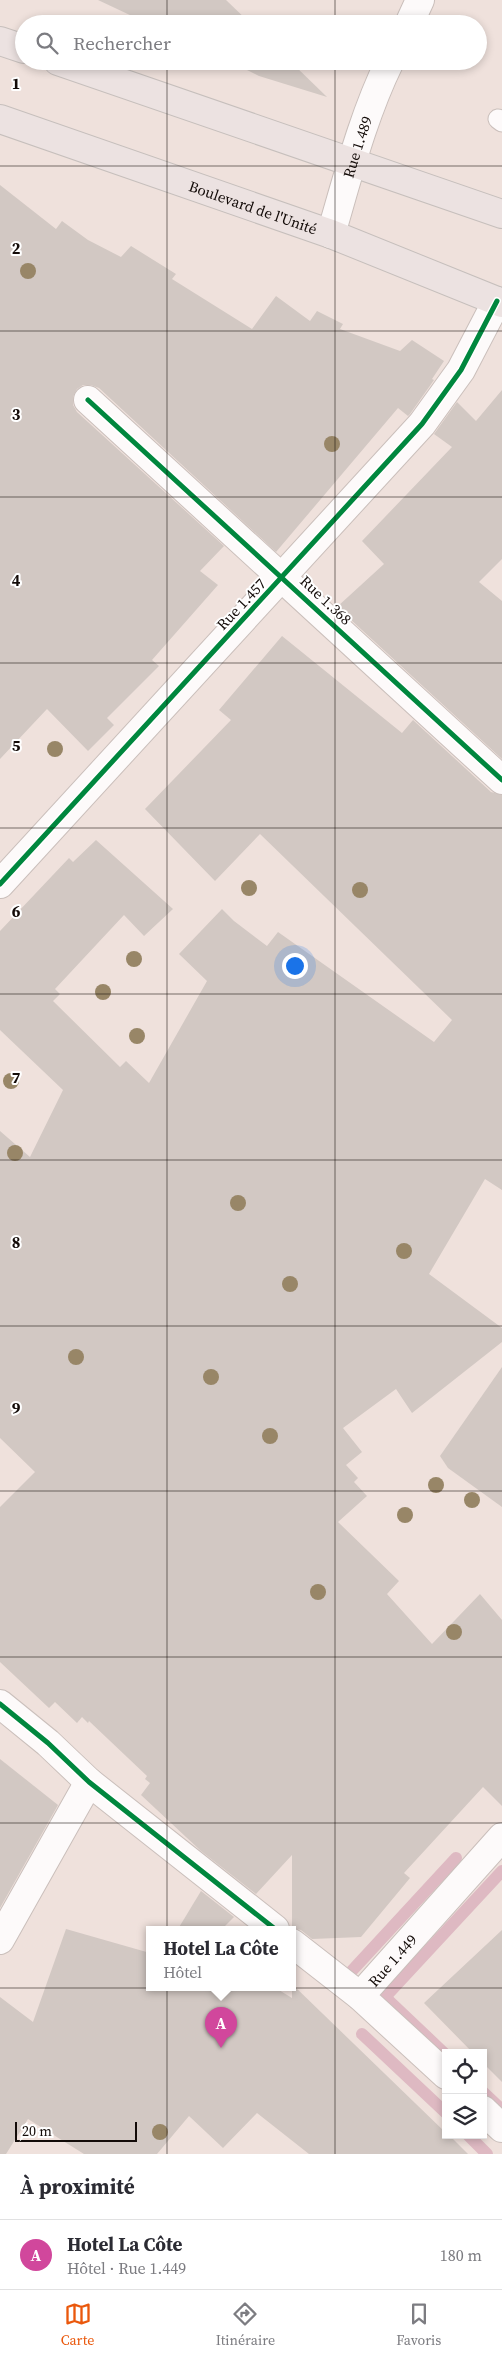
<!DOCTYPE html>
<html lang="fr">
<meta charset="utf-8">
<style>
:root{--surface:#fff;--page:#f2f2f3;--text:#2b2b33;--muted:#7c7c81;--line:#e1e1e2;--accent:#ea580c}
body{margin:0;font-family:"Source Serif 4",serif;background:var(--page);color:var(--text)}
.controls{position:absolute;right:15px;bottom:15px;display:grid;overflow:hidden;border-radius:0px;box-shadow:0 2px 8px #0003}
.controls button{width:45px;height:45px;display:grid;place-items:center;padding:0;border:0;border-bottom:1px solid var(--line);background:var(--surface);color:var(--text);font:25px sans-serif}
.scale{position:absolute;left:15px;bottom:12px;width:122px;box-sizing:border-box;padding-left:5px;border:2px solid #130b08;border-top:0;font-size:14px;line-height:18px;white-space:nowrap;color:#130b08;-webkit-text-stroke:4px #fff;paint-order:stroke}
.you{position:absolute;left:294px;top:965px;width:18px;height:18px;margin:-12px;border:4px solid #fff;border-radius:50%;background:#1a73e8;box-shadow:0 0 0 8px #1a73e833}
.badge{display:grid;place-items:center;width:32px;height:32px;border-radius:50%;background:var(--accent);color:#fff;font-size:16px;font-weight:700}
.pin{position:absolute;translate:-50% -41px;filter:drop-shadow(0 1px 2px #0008)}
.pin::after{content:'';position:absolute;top:26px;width:18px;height:15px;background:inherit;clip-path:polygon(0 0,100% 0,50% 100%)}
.popup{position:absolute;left:146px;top:1926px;width:150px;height:65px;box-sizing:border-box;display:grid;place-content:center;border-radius:0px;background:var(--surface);filter:drop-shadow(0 1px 4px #0005);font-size:16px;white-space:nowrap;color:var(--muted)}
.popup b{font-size:19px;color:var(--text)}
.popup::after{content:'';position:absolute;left:50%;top:100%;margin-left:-10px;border:10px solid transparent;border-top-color:var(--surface)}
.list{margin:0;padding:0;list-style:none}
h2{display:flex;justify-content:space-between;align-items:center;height:65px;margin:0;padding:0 20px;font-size:21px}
h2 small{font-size:16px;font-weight:400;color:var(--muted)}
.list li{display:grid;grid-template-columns:32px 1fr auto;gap:15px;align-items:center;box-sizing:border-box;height:70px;padding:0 20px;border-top:1px solid var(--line)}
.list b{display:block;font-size:19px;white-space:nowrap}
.list p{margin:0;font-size:16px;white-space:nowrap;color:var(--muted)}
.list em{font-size:16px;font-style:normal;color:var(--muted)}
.icon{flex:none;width:28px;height:28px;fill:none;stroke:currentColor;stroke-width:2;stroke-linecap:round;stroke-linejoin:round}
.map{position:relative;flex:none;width:502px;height:2154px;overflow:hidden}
.search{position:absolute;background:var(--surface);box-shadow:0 2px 8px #0003;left:15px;right:15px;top:15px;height:55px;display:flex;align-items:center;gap:12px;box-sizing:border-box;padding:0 18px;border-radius:28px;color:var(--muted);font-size:19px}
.sheet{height:135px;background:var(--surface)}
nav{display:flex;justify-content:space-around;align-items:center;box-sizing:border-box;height:70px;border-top:1px solid var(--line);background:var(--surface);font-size:14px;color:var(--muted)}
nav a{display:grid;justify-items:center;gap:2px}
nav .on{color:var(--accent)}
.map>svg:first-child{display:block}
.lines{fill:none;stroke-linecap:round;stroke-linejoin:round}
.stream{stroke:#deb9c2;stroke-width:12}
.building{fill:#d2c8c3}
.service-casing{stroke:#cabfbb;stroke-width:21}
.minor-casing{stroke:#cabfbb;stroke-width:30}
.primary-casing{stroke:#c6bfbc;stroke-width:30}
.service{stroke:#fdfafa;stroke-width:19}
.minor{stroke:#fdfafa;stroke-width:28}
.primary{stroke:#ece2e1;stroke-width:28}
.cycleway-casing{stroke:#fff;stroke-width:8}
.cycleway{stroke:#00873e;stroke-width:5}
.tree{fill:#988667}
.grid{fill:none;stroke:#130b08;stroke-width:1;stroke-opacity:0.55}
.labels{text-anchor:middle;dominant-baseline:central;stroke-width:4;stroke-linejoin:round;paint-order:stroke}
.street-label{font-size:15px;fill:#130b08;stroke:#fff}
.grid-label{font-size:16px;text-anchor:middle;font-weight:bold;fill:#130b08;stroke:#fff;stroke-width:4;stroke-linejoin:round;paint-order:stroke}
</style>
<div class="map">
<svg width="502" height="2154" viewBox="0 0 502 2154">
<rect width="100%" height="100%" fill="#efe1dc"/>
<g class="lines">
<!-- stream -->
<g class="stream">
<path d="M 348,1975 L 456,1858"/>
<path d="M 387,1995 L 502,1871"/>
<path d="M 387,1999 L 446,2055"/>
<path d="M 362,2034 L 446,2113"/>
<path d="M 483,2092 L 502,2110"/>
<path d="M 468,2135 L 487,2154"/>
</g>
</g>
<!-- building -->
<g class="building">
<path d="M 98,0 L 226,0 L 251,24 L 149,24 Z"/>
<path d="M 229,61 L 290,61 L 327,97 L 259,76 Z"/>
<path d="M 0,185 L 56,229 L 62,221 L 88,240 L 121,257 L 131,246 L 176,274 L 172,279 L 252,329 L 276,296 L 310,321 L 317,311 L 343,324 L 340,329 L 400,351 L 412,340 L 444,361 L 432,379 L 434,380 L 410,414 L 408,416 L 398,408 L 276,552 L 99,388 L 91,385 L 83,385 L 77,389 L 73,397 L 73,405 L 77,412 L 224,546 L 200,571 L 218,585 L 152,660 L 159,666 L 107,718 L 114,725 L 88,751 L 47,709 L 0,759 Z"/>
<path d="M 502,390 L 502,559 L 479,582 L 502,601 L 502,759 L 337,607 L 384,564 L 362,541 L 452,447 L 434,434 L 457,402 L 476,421 Z"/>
<path d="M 282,636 L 402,733 L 413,720 L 491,792 L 502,795 L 502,1190 L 485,1179 L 429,1274 L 502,1328 L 502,1342 L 412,1413 L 396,1389 L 343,1428 L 362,1452 L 346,1465 L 358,1478 L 354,1482 L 367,1496 L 338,1522 L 399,1581 L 387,1594 L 432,1644 L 480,1594 L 502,1620 L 502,1806 L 483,1787 L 404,1873 L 410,1878 L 361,1937 L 312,1939 L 301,1930 L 292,1928 L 292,1855 L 256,1894 L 201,1851 L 141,1795 L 150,1783 L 145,1779 L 147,1776 L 89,1721 L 88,1723 L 82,1717 L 77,1723 L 55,1702 L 49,1708 L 0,1662 L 0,1507 L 35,1472 L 0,1438 L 0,1131 L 30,1157 L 63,1090 L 0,1030 L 0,931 L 69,858 L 73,862 L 96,840 L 173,909 L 144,936 L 124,915 L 55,989 L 60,994 L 53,1001 L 120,1067 L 126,1061 L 149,1083 L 207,981 L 179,954 L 222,909 L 234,921 L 267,946 L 278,932 L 434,1042 L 452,1020 L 260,834 L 215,881 L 145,809 L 231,720 L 219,710 Z"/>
<path d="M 502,1367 L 502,1507 L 448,1468 L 440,1456 Z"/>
<path d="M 0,1759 L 58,1805 L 0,1908 Z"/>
<path d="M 201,1891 L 234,1917 L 222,1929 L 178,1929 Z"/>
<path d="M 66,1929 L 150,1953 L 150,1987 L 274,1987 L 292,1998 L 292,1984 L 446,2133 L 446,2135 L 449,2135 L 468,2154 L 309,2154 L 257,2113 L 223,2148 L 189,2116 L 157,2154 L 84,2154 L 28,2119 L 6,2154 L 0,2154 L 0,1997 L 33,2022 Z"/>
<path d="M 502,1930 L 502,2082 L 483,2063 L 483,2053 L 473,2053 L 424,2003 Z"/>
</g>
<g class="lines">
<defs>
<path id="service" d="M 498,119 L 502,122"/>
<g id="minor">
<path d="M 409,24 L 420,0"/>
<path id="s1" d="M 331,234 C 348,176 363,116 390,61"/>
<path d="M 88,400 L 502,780"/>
<path d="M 0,884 L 422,424 L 461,370 L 497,301"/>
<path d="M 0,1704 L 48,1743 L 89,1782 L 275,1929"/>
<path d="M 0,1940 L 89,1782"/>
<path d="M 292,1943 L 360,1996"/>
<path id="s2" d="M 446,2075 L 360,1996 L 502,1837"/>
<path d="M 483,2110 L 502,2128"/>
</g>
<g id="primary">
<path d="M 0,41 L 24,49"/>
<path d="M 58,61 L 502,214"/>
<path id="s3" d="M 0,119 L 331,234 L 502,303"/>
</g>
</defs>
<!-- service casing -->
<use href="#service" class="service-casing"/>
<!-- minor casing -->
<use href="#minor" class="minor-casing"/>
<!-- primary casing -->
<use href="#primary" class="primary-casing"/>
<!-- service -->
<use href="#service" class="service"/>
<!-- minor -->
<use href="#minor" class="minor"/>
<!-- primary -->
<use href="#primary" class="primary"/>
<defs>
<g id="cycleway">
<path d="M 88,400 L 502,780"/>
<path d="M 0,884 L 422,424 L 461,370 L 497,301"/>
<path d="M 0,1704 L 48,1743 L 89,1782 L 275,1929"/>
</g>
</defs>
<!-- cycleway casing -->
<use href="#cycleway" class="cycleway-casing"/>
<!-- cycleway -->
<use href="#cycleway" class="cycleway"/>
</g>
<!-- trees -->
<g class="tree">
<circle cx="28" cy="271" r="8"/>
<circle cx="332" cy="444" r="8"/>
<circle cx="55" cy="749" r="8"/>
<circle cx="249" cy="888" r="8"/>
<circle cx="360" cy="890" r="8"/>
<circle cx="134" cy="959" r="8"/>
<circle cx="103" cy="992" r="8"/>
<circle cx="137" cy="1036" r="8"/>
<circle cx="11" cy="1081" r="8"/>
<circle cx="15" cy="1153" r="8"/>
<circle cx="238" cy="1203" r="8"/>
<circle cx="404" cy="1251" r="8"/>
<circle cx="290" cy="1284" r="8"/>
<circle cx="76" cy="1357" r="8"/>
<circle cx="211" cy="1377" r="8"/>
<circle cx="270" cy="1436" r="8"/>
<circle cx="436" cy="1485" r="8"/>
<circle cx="472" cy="1500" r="8"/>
<circle cx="405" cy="1515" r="8"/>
<circle cx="318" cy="1592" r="8"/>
<circle cx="454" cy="1632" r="8"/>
<circle cx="160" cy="2132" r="8"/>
</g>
<!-- grid -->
<path class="grid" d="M 167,0 L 167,24M 335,0 L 335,24M 167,61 L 167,2154M 335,61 L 335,2154M 0,166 L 502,166M 0,331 L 502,331M 0,497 L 502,497M 0,663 L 502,663M 0,828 L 502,828M 0,994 L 502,994M 0,1160 L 502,1160M 0,1326 L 502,1326M 0,1491 L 502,1491M 0,1657 L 502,1657M 0,1823 L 502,1823M 0,1988 L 502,1988"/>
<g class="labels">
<!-- street labels -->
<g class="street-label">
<text stroke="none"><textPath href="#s1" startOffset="91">Rue 1.489</textPath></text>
<text stroke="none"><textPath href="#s3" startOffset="268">Boulevard de l'Unité</textPath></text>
<text transform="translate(326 600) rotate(43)">Rue 1.368</text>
<text transform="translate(241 604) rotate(-47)">Rue 1.457</text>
<text stroke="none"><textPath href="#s2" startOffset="165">Rue 1.449</textPath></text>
</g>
</g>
<g class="grid-label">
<text x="16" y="89">1</text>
<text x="16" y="254">2</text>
<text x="16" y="420">3</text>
<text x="16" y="586">4</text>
<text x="16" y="751">5</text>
<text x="16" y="917">6</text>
<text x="16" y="1083">7</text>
<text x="16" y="1248">8</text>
<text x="16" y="1414">9</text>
</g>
</svg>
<div class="controls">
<button><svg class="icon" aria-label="locate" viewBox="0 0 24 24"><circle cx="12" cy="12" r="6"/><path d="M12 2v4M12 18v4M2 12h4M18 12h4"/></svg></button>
<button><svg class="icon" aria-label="layers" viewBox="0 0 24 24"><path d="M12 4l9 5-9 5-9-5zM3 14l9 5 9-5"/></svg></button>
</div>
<div class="scale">20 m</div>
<div class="you"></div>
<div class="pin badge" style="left:221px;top:2048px;background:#d1479c">A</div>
<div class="popup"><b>Hotel La Côte</b>Hôtel</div>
<div class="search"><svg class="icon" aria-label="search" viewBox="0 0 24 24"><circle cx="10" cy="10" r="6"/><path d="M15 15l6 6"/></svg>Rechercher</div>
</div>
<section class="sheet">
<h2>À proximité<small></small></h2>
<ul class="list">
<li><span class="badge" style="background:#d1479c">A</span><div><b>Hotel La Côte</b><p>Hôtel · Rue 1.449</p></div><em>180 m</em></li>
</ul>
</section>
<nav>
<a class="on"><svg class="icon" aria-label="map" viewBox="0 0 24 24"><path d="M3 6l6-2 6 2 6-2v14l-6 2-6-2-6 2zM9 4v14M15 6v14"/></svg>Carte</a>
<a><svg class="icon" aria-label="directions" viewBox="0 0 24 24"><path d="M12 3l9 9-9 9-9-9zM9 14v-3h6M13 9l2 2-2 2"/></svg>Itinéraire</a>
<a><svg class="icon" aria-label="saved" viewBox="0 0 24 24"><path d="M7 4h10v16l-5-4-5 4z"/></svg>Favoris</a>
</nav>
